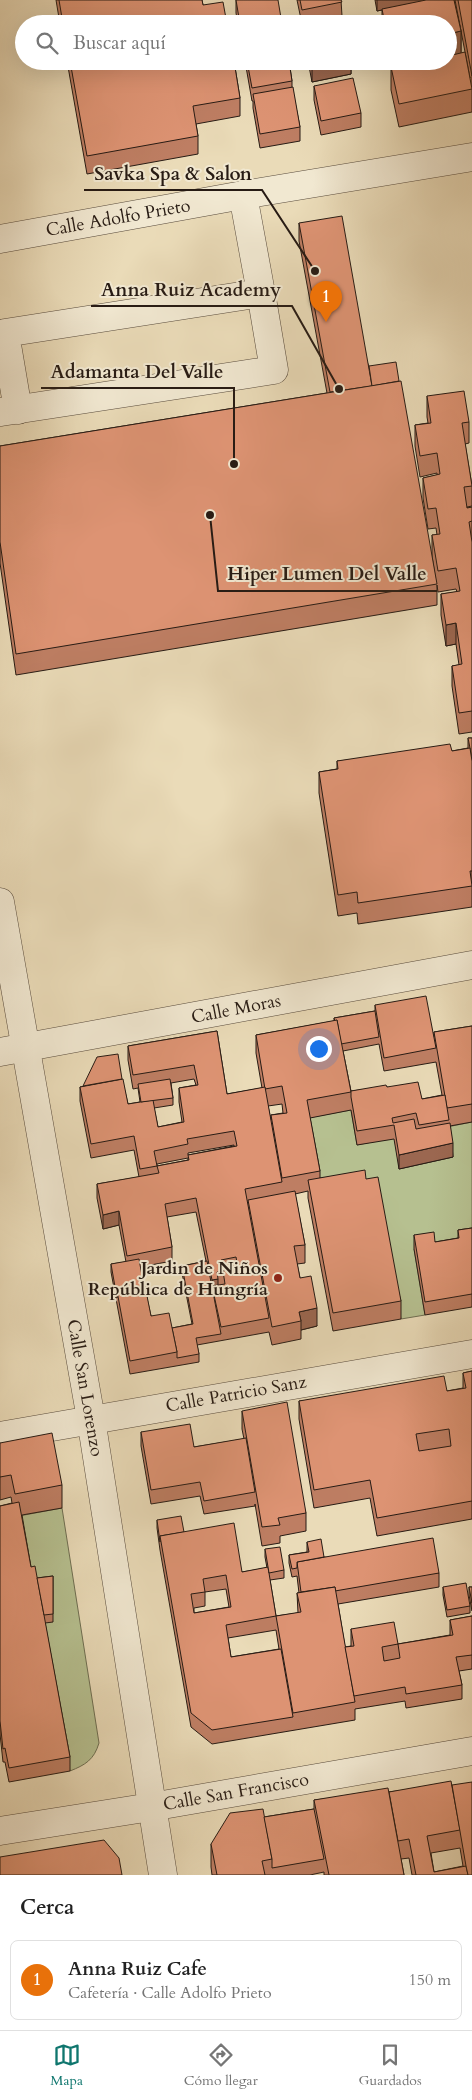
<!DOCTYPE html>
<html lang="es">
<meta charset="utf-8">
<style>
:root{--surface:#fff;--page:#f6f6f6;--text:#222;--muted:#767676;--line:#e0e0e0;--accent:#0f766e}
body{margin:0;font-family:Cardo,serif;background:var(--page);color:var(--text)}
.you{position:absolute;left:318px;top:1048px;width:18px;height:18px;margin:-12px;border:4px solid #fff;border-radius:50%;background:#1a73e8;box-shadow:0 0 0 8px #1a73e833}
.badge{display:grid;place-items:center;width:32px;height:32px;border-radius:50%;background:var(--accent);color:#fff;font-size:16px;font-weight:700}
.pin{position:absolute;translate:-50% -41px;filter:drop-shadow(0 1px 2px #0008)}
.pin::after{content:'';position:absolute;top:26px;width:18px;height:15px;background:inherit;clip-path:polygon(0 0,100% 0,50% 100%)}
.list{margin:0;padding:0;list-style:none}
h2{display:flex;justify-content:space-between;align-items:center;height:65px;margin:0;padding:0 20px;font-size:21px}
h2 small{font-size:16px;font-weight:400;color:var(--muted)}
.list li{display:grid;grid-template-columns:32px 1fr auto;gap:15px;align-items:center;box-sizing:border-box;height:80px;margin:0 10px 10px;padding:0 10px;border:1px solid var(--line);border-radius:8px}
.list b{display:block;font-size:19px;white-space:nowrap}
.list p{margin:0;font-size:16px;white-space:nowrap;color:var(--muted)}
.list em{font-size:16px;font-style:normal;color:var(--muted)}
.icon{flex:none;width:28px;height:28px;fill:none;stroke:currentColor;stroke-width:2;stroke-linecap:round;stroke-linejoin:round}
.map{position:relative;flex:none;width:472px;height:1875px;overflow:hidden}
.search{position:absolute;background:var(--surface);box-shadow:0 5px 20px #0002;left:15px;right:15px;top:15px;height:55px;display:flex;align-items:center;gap:12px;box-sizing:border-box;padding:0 18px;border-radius:28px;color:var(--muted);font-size:19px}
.sheet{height:155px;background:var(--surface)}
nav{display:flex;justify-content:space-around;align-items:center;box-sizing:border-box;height:70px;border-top:1px solid var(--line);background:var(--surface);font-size:14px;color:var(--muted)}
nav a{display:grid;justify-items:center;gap:2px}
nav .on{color:var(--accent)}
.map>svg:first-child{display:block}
.green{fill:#b6c090;stroke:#6e6e52}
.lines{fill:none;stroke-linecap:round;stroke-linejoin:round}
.minor-casing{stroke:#584b3d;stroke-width:29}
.minor{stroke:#f1e8d1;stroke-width:28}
.wall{fill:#be7e63;stroke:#271b14;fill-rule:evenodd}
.shaded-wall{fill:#9b6750;stroke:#271b14}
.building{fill:#dd9373;stroke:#271b14;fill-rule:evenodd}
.poi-dot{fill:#8f2418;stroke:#f1e8d1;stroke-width:2}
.labels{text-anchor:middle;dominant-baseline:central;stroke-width:4;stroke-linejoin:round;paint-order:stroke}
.street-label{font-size:18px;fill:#271b14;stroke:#f1e8d1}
.poi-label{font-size:18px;font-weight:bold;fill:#271b14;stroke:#f1e8d1;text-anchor:end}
.leader{fill:none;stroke:#271b14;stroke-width:2}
.callout-dot{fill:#271b14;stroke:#f1e8d1;stroke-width:2}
.callout-label{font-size:19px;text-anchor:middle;font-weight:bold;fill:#271b14;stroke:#f1e8d1;stroke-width:4;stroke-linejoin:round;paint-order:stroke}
</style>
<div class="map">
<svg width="472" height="1875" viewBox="0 0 472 1875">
<rect width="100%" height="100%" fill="#eadbb8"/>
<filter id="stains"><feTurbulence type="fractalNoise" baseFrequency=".004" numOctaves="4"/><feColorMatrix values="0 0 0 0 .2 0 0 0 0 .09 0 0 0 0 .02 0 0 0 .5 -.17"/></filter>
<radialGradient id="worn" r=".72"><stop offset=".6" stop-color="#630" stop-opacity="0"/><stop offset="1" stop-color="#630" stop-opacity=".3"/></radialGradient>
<!-- green -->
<g class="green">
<path d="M 351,1110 L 357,1145 L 472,1122 L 472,1242 L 414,1249 L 425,1315 L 401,1319 L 378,1195 L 320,1189 L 307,1118 Z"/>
<path d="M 62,1508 L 99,1743 C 94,1760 85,1765 70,1771 C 54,1686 35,1601 19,1516 Z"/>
</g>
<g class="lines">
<defs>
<g id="minor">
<path d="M 0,239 L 243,195 L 472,157"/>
<path d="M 18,410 L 5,333 L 261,293 L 243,195"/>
<path d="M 1,412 L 274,370 L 261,293"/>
<path d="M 0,902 L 91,1419 L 163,1875"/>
<path d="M 0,1052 L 472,965"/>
<path d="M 0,1436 L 472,1354"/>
<path d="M 0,1831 L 151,1807 L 472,1751"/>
</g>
</defs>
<!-- minor casing -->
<use href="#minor" class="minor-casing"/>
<!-- minor -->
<use href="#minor" class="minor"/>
</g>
<!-- wall -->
<g class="wall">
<path d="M 56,0 L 202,0 L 203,5 L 227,24 L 60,24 Z"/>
<path d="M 236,0 L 282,24 L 238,24 L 236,13 Z"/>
<path d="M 297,0 L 341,0 L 342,16 L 302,24 Z"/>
<path d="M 375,0 L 454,0 L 461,31 L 455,0 L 472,0 L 472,112 L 399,127 L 391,90 L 391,69 L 390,69 L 388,61 L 448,61 L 448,24 L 382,24 L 382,10 L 377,11 ZM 461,31 L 470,78 L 461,53 Z"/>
<path d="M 67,61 L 234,61 L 240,98 L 240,116 L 196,124 L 198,136 L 198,154 L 87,174 Z"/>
<path d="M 245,61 L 289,61 L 292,81 L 292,87 L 300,127 L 300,141 L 260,148 L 253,108 L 253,101 L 252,101 Z"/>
<path d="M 308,61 L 351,61 L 351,74 L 312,82 Z"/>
<path d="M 314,86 L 361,113 L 361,127 L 321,135 L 314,100 Z"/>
<path d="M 299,223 L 369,366 L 436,582 L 432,556 L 432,535 L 437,535 L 436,528 L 428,529 L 423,498 L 423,478 L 437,475 L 437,473 L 420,477 L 415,446 L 415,425 L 428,423 L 427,417 L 427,396 L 469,422 L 469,443 L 465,444 L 472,486 L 472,506 L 467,507 L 467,508 L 472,507 L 472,732 L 459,734 L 452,686 L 452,666 L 459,665 L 456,644 L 446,646 L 441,615 L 441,594 L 457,592 L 456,589 L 438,592 L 437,585 L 437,605 L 16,675 L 0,563 L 0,446 L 327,393 L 299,241 Z"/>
<path d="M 468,738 L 472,738 L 472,907 L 358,924 L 357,913 L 338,916 L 319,793 L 319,772 L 337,769 L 337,761 L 452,751 L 468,748 Z"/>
<path d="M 375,1005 L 434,1037 L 434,1032 L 472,1026 L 472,1122 L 450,1126 L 453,1157 L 399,1169 L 394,1139 L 357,1145 L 351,1110 L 310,1118 L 320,1171 L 320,1178 L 366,1179 L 401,1301 L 401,1319 L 333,1331 L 308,1198 L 308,1191 L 295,1194 L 305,1245 L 305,1263 L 297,1264 L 300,1278 L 317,1326 L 301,1330 L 301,1339 L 272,1345 L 269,1332 L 197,1345 L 199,1354 L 199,1362 L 130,1374 L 111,1272 L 111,1264 L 126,1262 L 119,1225 L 103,1229 L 97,1198 L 97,1184 L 139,1177 L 134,1150 L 91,1158 L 80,1101 L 80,1087 L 122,1079 L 128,1104 L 140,1102 L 138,1088 L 133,1089 L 128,1060 L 128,1046 L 217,1031 L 227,1094 L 262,1088 L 256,1053 L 256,1035 L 334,1021 L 334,1018 L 375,1011 ZM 379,1044 L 384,1071 L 436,1062 L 442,1095 L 422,1099 L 387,1087 L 351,1091 L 343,1051 ZM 194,1079 L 196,1085 L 179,1088 L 179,1102 L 182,1122 L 158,1127 L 154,1108 L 173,1105 L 173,1098 L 171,1083 ZM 282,1104 L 283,1113 L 271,1115 L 271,1120 L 268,1106 ZM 234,1145 L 234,1146 L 188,1155 L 188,1153 ZM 188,1158 L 188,1160 L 157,1166 L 157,1164 ZM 196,1212 L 206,1261 L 182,1266 L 182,1273 L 192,1324 L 172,1328 L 151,1316 L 140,1267 L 172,1261 L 172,1247 L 167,1217 Z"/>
<path d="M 472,1228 L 472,1307 L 425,1315 L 414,1249 L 414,1235 L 435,1242 L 458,1238 L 458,1230 Z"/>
<path d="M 472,1371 L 472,1519 L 377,1536 L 370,1498 L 314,1508 L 299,1419 L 299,1401 L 447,1391 L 463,1388 L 463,1373 Z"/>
<path d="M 242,1411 L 306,1513 L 306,1531 L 280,1536 L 280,1543 L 262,1546 L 255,1504 L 255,1506 L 204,1514 L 200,1496 L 151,1504 L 141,1446 L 141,1432 L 194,1447 L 244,1439 L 242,1429 Z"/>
<path d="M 0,1443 L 62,1485 L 62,1508 L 22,1515 L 31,1567 L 37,1578 L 53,1576 L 53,1622 L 45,1623 L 70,1757 L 70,1771 L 9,1782 L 5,1762 L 3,1762 L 0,1734 L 0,1506 L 12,1503 L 11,1497 L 0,1500 Z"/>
<path d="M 157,1520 L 184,1532 L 242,1572 L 267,1568 L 265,1557 L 265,1549 L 284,1570 L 284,1578 L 270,1580 L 276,1616 L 298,1613 L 297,1593 L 299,1593 L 297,1576 L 292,1577 L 289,1563 L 289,1555 L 307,1552 L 307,1542 L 324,1557 L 439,1573 L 439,1587 L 338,1604 L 345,1647 L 351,1646 L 351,1629 L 398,1644 L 450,1635 L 450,1620 L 472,1616 L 472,1669 L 459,1671 L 462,1685 L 462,1699 L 406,1708 L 405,1701 L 355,1709 L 355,1720 L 212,1744 L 191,1727 L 160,1550 L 157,1528 ZM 226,1589 L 229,1607 L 194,1613 L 194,1608 L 205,1606 L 205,1592 ZM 276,1630 L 279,1649 L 231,1657 L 228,1638 Z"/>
<path d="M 443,1587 L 470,1606 L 470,1613 L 447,1617 L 443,1595 Z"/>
<path d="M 469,1587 L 472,1587 L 472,1611 L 469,1595 Z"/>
<path d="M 452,1785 L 472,1875 L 412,1875 L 409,1858 L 401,1859 L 404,1875 L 324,1875 L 324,1872 L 310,1875 L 212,1875 L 211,1867 L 211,1844 L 264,1817 L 314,1809 L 314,1800 ZM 460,1848 L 463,1866 L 434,1872 L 431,1853 Z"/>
</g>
<!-- shaded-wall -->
<g class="shaded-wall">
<path d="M 377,0 L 430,0 L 377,11 Z"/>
<path d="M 461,31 L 461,54 L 448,57 L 448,34 Z"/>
<path d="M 348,61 L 351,61 L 351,74 L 312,82 L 312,69 Z"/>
<path d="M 390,61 L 427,61 L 390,69 Z"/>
<path d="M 456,623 L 456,644 L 446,646 L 446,625 Z"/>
<path d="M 453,1143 L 453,1157 L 399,1169 L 399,1155 Z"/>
<path d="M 119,1211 L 119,1225 L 103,1229 L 103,1215 Z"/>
<path d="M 218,1279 L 218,1293 L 212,1286 L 212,1294 L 212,1280 Z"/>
<path d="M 317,1308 L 317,1326 L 301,1330 L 301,1321 L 299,1312 Z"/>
</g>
<!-- building -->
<g class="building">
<path d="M 59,0 L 202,0 L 203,5 L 223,2 L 227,24 L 63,24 Z"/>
<path d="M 236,0 L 278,0 L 282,24 L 240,24 Z"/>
<path d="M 300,0 L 341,0 L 342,2 L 302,10 Z"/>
<path d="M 426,0 L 454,0 L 461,31 L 448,34 L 448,24 L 385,24 L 382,9 Z"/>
<path d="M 458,0 L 472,0 L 472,76 Z"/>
<path d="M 465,52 L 472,89 L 399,104 L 391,67 L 420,61 L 448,61 L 448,56 Z"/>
<path d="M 70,61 L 234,61 L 240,98 L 193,106 L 198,136 L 87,156 Z"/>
<path d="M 247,61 L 289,61 L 292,81 L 252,88 Z"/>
<path d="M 311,61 L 348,61 L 312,69 Z"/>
<path d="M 353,78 L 361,113 L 321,121 L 314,86 Z"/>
<path d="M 293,87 L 300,127 L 260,134 L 253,94 Z"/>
<path d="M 342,216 L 372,386 L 330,392 L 299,223 Z"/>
<path d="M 396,362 L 399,381 L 372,386 L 369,366 Z"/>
<path d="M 401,381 L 437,584 L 16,654 L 0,542 L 0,446 Z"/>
<path d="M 464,391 L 469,422 L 462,423 L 472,486 L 464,487 L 467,508 L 472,507 L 472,521 L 469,522 L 472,542 L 472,711 L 459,713 L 452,666 L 462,664 L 456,623 L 446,625 L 441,594 L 460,591 L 456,568 L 438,571 L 432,535 L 440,534 L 436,508 L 428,509 L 423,478 L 440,474 L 437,453 L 420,456 L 415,425 L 431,423 L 427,396 Z"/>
<path d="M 468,738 L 472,738 L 472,761 L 470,748 Z"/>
<path d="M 450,744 L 452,751 L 470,748 L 472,761 L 472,871 L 470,871 L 472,886 L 358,903 L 357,892 L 338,895 L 319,772 L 338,769 L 337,761 Z"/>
<path d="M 426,996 L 436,1048 L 384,1058 L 375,1005 Z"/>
<path d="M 375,1011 L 379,1037 L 341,1044 L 337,1020 L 335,1021 L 334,1018 Z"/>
<path d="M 337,1020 L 351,1092 L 307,1100 L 320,1171 L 282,1178 L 271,1115 L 287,1113 L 282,1086 L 265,1089 L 256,1035 Z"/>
<path d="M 472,1026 L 472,1104 L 447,1108 L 434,1032 Z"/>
<path d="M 217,1031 L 227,1094 L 265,1087 L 282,1182 L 245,1189 L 269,1318 L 221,1327 L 212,1286 L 225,1284 L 223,1271 L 238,1268 L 236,1257 L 221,1260 L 223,1271 L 217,1272 L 218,1279 L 212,1280 L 196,1198 L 165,1204 L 172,1247 L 127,1256 L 119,1211 L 103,1215 L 97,1184 L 159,1173 L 157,1166 L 140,1169 L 134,1136 L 91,1144 L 80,1087 L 123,1079 L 128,1104 L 153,1100 L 158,1127 L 184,1122 L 179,1088 L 198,1085 L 194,1065 L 133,1075 L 128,1046 ZM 234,1131 L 237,1146 L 188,1155 L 189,1160 L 157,1166 L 154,1151 L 188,1144 L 187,1139 Z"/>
<path d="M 118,1054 L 122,1079 L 83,1086 L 97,1057 Z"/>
<path d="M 170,1079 L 173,1098 L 141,1102 L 138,1084 Z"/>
<path d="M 418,1082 L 422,1099 L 445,1095 L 449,1120 L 419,1125 L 416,1113 L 392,1118 L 393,1123 L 414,1119 L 416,1129 L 450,1123 L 453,1143 L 399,1155 L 394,1125 L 357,1131 L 351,1097 L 351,1091 L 386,1085 L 387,1087 Z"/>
<path d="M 365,1170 L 366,1179 L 378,1177 L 401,1301 L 333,1313 L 308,1180 Z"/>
<path d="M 295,1191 L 305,1245 L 294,1246 L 300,1278 L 311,1276 L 317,1308 L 299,1312 L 301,1321 L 272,1327 L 248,1200 Z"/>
<path d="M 472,1228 L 472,1294 L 425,1302 L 414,1235 L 434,1232 L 435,1242 L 459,1238 L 458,1230 Z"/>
<path d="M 139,1259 L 144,1287 L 117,1291 L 117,1298 L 111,1264 Z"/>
<path d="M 207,1261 L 221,1334 L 196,1338 L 199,1354 L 177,1358 L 177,1352 L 172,1328 L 193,1324 L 182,1266 Z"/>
<path d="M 145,1286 L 151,1316 L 169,1313 L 177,1352 L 130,1361 L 117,1291 Z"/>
<path d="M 472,1371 L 472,1501 L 377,1518 L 370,1480 L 314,1490 L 299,1401 L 444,1376 L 447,1391 L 466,1388 L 463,1373 ZM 449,1429 L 451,1446 L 419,1451 L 416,1434 Z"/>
<path d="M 287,1402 L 306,1513 L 278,1518 L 280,1525 L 262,1527 L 242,1411 Z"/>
<path d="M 190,1424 L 194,1447 L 246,1438 L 255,1492 L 204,1501 L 200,1482 L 151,1490 L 141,1432 Z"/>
<path d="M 52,1433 L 62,1485 L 15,1494 L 11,1475 L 0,1477 L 0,1443 Z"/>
<path d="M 19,1502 L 31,1567 L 35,1566 L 70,1757 L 9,1768 L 5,1748 L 3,1749 L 0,1721 L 0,1506 Z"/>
<path d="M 181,1516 L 184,1532 L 160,1536 L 160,1542 L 157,1520 Z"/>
<path d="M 234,1523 L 242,1572 L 268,1567 L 276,1616 L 226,1625 L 231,1657 L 281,1649 L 293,1717 L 212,1730 L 191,1713 L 160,1536 ZM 226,1575 L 231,1607 L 194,1613 L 191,1594 L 205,1592 L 203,1579 Z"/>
<path d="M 433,1538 L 439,1573 L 335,1591 L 335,1587 L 301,1592 L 297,1562 Z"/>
<path d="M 321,1539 L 324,1557 L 297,1562 L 297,1568 L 292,1569 L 289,1555 L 309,1552 L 307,1542 Z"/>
<path d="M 280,1547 L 284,1570 L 269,1573 L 265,1549 Z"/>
<path d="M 53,1576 L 53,1614 L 44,1615 L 37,1578 Z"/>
<path d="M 466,1583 L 470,1606 L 447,1610 L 443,1587 Z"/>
<path d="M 335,1587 L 355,1702 L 293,1713 L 276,1616 L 301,1612 L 297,1593 Z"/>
<path d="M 469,1587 L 472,1587 L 472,1603 Z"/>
<path d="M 472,1616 L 472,1655 L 456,1657 L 462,1685 L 406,1694 L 405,1687 L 354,1696 L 345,1647 L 354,1646 L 351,1629 L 394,1622 L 398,1644 L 453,1635 L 450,1620 ZM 398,1644 L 400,1658 L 384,1661 L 382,1647 Z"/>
<path d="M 451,1781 L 460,1830 L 427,1836 L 434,1872 L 466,1866 L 468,1875 L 416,1875 L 409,1839 L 398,1841 L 389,1792 Z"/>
<path d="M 472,1782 L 472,1875 L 468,1875 L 466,1866 L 452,1785 Z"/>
<path d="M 388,1788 L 404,1875 L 329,1875 L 314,1800 Z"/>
<path d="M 263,1809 L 272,1859 L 262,1861 L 265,1875 L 217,1875 L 211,1844 L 230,1813 Z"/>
<path d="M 314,1809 L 324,1859 L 272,1868 L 272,1859 L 264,1817 Z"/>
<path d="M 104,1840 L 119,1858 L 122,1875 L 0,1875 L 0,1857 Z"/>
</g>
<!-- markers -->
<circle class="poi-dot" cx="278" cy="1278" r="5"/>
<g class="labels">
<!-- street labels -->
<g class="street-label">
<text transform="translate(118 218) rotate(-10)">Calle Adolfo Prieto</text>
<text transform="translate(236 1009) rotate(-11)">Calle Moras</text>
<text transform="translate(85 1388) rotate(80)">Calle San Lorenzo</text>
<text transform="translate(236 1394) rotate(-10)">Calle Patricio Sanz</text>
<text transform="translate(236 1792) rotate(-10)">Calle San Francisco</text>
</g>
<!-- poi labels -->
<g class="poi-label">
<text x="268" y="1268">Jardin de Niños<tspan x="268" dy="21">República de Hungría</tspan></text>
</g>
</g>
<!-- callouts -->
<path class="leader" d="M315 271L262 190H84M339 389L292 306H91M234 464L234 388H41M210 515L218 591H437"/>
<g class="callout-dot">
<circle cx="315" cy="271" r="5"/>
<circle cx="339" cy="389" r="5"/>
<circle cx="234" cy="464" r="5"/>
<circle cx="210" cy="515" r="5"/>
</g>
<g class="callout-label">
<text x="173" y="180">Savka Spa &amp; Salon</text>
<text x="191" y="296">Anna Ruiz Academy</text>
<text x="137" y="378">Adamanta Del Valle</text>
<text x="327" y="580">Hiper Lumen Del Valle</text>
</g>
<rect width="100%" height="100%" filter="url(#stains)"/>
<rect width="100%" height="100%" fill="url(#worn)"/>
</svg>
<div class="you"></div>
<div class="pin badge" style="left:326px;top:322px;background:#e8710a">1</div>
<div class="search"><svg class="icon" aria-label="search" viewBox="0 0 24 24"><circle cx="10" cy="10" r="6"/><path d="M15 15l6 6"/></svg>Buscar aquí</div>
</div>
<section class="sheet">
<h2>Cerca<small></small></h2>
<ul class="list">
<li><span class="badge" style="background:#e8710a">1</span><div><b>Anna Ruiz Cafe</b><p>Cafetería · Calle Adolfo Prieto</p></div><em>150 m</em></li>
</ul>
</section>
<nav>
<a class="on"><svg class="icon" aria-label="map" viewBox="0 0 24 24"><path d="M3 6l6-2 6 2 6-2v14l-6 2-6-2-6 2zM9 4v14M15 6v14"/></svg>Mapa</a>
<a><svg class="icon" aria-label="directions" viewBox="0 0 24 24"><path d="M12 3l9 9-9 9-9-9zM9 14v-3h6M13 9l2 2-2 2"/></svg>Cómo llegar</a>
<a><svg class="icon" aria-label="saved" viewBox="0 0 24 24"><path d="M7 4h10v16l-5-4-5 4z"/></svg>Guardados</a>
</nav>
